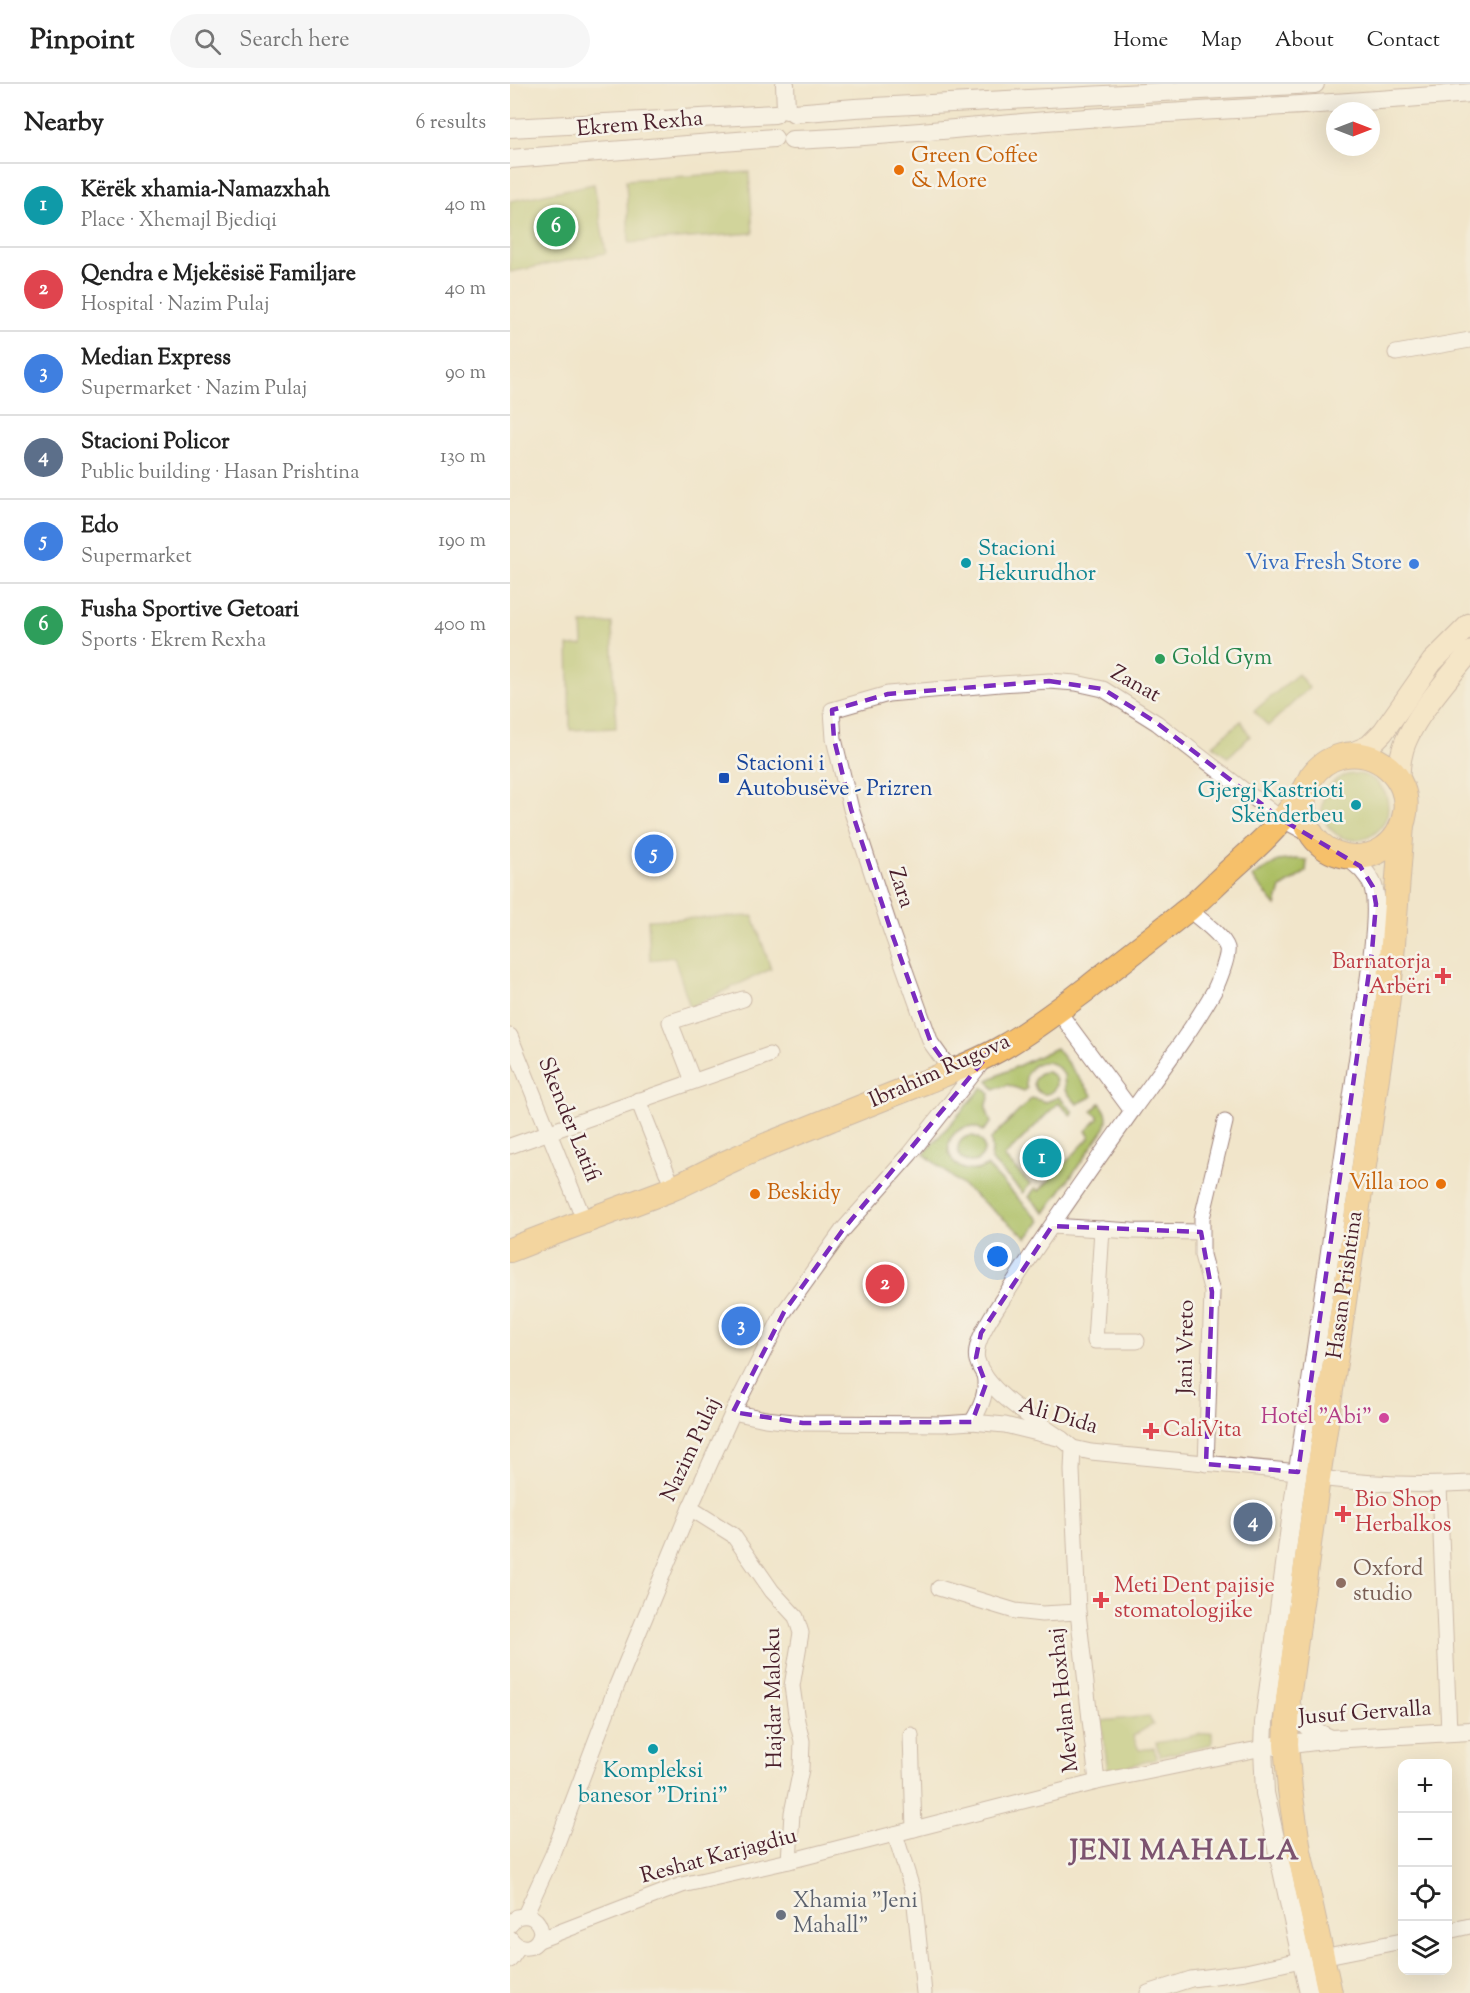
<!DOCTYPE html>
<meta charset="utf-8">
<style>
:root{--surface:#fff;--page:#f6f6f6;--text:#222;--muted:#767676;--line:#e0e0e0;--accent:#1a73e8}
body{margin:0;font-family:"Sorts Mill Goudy",serif;background:var(--page);color:var(--text)}
.controls{position:absolute;right:18px;bottom:18px;display:grid;overflow:hidden;border-radius:12px;box-shadow:0 6px 24px #0002}
.controls button{width:54px;height:54px;display:grid;place-items:center;padding:0;border:0;border-bottom:2px solid var(--line);background:var(--surface);color:var(--text);font:30px sans-serif}
.compass{position:absolute;left:816px;top:18px;width:54px;height:54px;border-radius:50%;background:var(--surface);box-shadow:0 6px 24px #0002;rotate:90deg}
.you{position:absolute;left:488px;top:1173px;width:21px;height:21px;margin:-15px;border:4px solid #fff;border-radius:50%;background:#1a73e8;box-shadow:0 0 0 9px #1a73e833}
.badge{display:grid;place-items:center;width:39px;height:39px;border-radius:50%;background:var(--accent);color:#fff;font-size:20px;font-weight:700}
.pin{position:absolute;translate:-50% -50%;border:3px solid #fff;box-shadow:0 2px 6px #0006}
.list{margin:0;padding:0;list-style:none}
h2{display:flex;justify-content:space-between;align-items:center;height:78px;margin:0;padding:0 24px;font-size:26px}
h2 small{font-size:20px;font-weight:400;color:var(--muted)}
.list li{display:grid;grid-template-columns:39px 1fr auto;gap:18px;align-items:center;box-sizing:border-box;height:84px;padding:0 24px;border-top:2px solid var(--line)}
.list b{display:block;font-size:22px;white-space:nowrap}
.list p{margin:0;font-size:20px;white-space:nowrap;color:var(--muted)}
.list em{font-size:20px;font-style:normal;color:var(--muted)}
.icon{flex:none;width:33px;height:33px;fill:none;stroke:currentColor;stroke-width:2;stroke-linecap:round;stroke-linejoin:round}
.map{position:relative;flex:none;width:960px;height:1909px;overflow:hidden}
header{display:flex;align-items:center;gap:36px;box-sizing:border-box;height:84px;padding:0 30px;background:var(--surface);border-bottom:2px solid var(--line)}
header strong{font-size:28px}
nav{display:flex;gap:33px;margin-inline-start:auto;font-size:21px}
.search{width:420px;height:54px;background:var(--page);display:flex;align-items:center;gap:15px;box-sizing:border-box;padding:0 21px;border-radius:33px;color:var(--muted);font-size:22px}
main{display:flex}
aside{flex:1;background:var(--surface)}
.map>svg:first-child{display:block}
.green{fill:#abbe62;stroke:#7a6e46;stroke-width:1.5}
.lines{fill:none;stroke-linecap:round;stroke-linejoin:round}
.minor-casing{stroke:#9e827a;stroke-width:17}
.tertiary-casing{stroke:#9e827a;stroke-width:20}
.secondary-casing{stroke:#9e827a;stroke-width:23}
.primary-casing{stroke:#9e827a;stroke-width:26}
.minor{stroke:#fff;stroke-width:15}
.tertiary{stroke:#fff;stroke-width:18}
.secondary{stroke:#fbe6c4;stroke-width:21}
.primary{stroke:#f6c06b;stroke-width:24}
.marked{fill:none;stroke:#7b2cbf;stroke-width:4.5;stroke-dasharray:12 8;stroke-linejoin:round}
.food-dot{fill:#e8710a;stroke:#f7f3e8;stroke-width:2}
.culture-dot{fill:#0f9aa8;stroke:#f7f3e8;stroke-width:2}
.shop-dot{fill:#3f7fe0;stroke:#f7f3e8;stroke-width:2}
.leisure-dot{fill:#2e9e5b;stroke:#f7f3e8;stroke-width:2}
.transit-dot{fill:#1a4fb4;stroke:#f7f3e8;stroke-width:2}
.health-dot{fill:#e0444e;stroke:#f7f3e8;stroke-width:2}
.hotel-dot{fill:#d1479c;stroke:#f7f3e8;stroke-width:2}
.education-dot{fill:#8d6e63;stroke:#f7f3e8;stroke-width:2}
.worship-dot{fill:#6b7280;stroke:#f7f3e8;stroke-width:2}
.labels{text-anchor:middle;dominant-baseline:central;stroke-width:5;stroke-linejoin:round;paint-order:stroke}
.street-label{font-size:22px;fill:#4a1f2b;stroke:#f7f3e8}
.food-label{font-size:22px;fill:#c56008;stroke:#f7f3e8;text-anchor:start}
.culture-label{font-size:22px;fill:#0d838f;stroke:#f7f3e8;text-anchor:start}
.shop-label{font-size:22px;fill:#366cbe;stroke:#f7f3e8;text-anchor:end}
.leisure-label{font-size:22px;fill:#27864d;stroke:#f7f3e8;text-anchor:start}
.transit-label{font-size:22px;fill:#164399;stroke:#f7f3e8;text-anchor:start}
.health-label{font-size:22px;fill:#be3a42;stroke:#f7f3e8;text-anchor:start}
.hotel-label{font-size:22px;fill:#b23c85;stroke:#f7f3e8;text-anchor:end}
.education-label{font-size:22px;fill:#785e54;stroke:#f7f3e8;text-anchor:start}
.worship-label{font-size:22px;fill:#5b616d;stroke:#f7f3e8;text-anchor:start}
.district-label{font-size:28px;font-weight:bold;letter-spacing:1.5px;fill:#7c536f;stroke:#f7f3e8}
</style>
<header>
<strong>Pinpoint</strong>
<div class="search"><svg class="icon" aria-label="search" viewBox="0 0 24 24"><circle cx="10" cy="10" r="6"/><path d="M15 15l6 6"/></svg>Search here</div>
<nav><a>Home</a><a>Map</a><a>About</a><a>Contact</a></nav>
</header>
<main>
<aside>
<h2>Nearby<small>6 results</small></h2>
<ul class="list">
<li><span class="badge" style="background:#0f9aa8">1</span><div><b>Kërëk xhamia-Namazxhah</b><p>Place · Xhemajl Bjediqi</p></div><em>40 m</em></li>
<li><span class="badge" style="background:#e0444e">2</span><div><b>Qendra e Mjekësisë Familjare</b><p>Hospital · Nazim Pulaj</p></div><em>40 m</em></li>
<li><span class="badge" style="background:#3f7fe0">3</span><div><b>Median Express</b><p>Supermarket · Nazim Pulaj</p></div><em>90 m</em></li>
<li><span class="badge" style="background:#5c6f8a">4</span><div><b>Stacioni Policor</b><p>Public building · Hasan Prishtina</p></div><em>130 m</em></li>
<li><span class="badge" style="background:#3f7fe0">5</span><div><b>Edo</b><p>Supermarket</p></div><em>190 m</em></li>
<li><span class="badge" style="background:#2e9e5b">6</span><div><b>Fusha Sportive Getoari</b><p>Sports · Ekrem Rexha</p></div><em>400 m</em></li>
</ul>
</aside>
<div class="map">
<svg width="960" height="1909" viewBox="0 0 960 1909">
<rect width="100%" height="100%" fill="#f7f3e8"/>
<filter id="ink" filterUnits="userSpaceOnUse"><feTurbulence type="fractalNoise" baseFrequency=".0167" numOctaves="2"/><feDisplacementMap in="SourceGraphic" scale="12" xChannelSelector="R" yChannelSelector="G"/><feConvolveMatrix kernelMatrix="1 2 1 2 8 2 1 2 1" color-interpolation-filters="sRGB"/></filter>
<filter id="wash" filterUnits="userSpaceOnUse"><feTurbulence type="fractalNoise" baseFrequency=".008" numOctaves="4" result="noise"/><feDisplacementMap in="SourceGraphic" scale="24" xChannelSelector="R" yChannelSelector="G"/><feGaussianBlur stdDeviation="1.35" result="paint"/><feColorMatrix in="noise" values="0 0 0 0 0 0 0 0 0 0 0 0 0 0 0 0 0 1.4 0 .05"/><feComposite in="paint" operator="in"/></filter>
<g filter="url(#wash)">
<rect width="100%" height="100%" fill="#f1e5ca"/>
<!-- green -->
<g class="green">
<path d="M 239,88 L 243,149 L 119,159 L 116,96 Z"/>
<path d="M 84,100 L 96,169 L 0,188 L 0,117 Z"/>
<path d="M 102,539 L 106,644 L 60,646 L 58,562 L 73,561 L 72,540 Z"/>
<path d="M 788,590 L 799,604 L 758,642 L 744,627 Z"/>
<path d="M 731,637 L 740,652 L 718,673 L 703,661 Z"/>
<circle cx="845" cy="723" r="33"/>
<path d="M 786,775 L 797,776 L 796,788 L 771,804 L 766,822 L 742,793 L 768,777 Z"/>
<path d="M 243,832 L 261,885 L 180,923 L 164,873 L 140,876 L 138,836 Z"/>
<path d="M 546,964 L 583,1012 L 567,1020 L 555,1006 L 554,991 C 551,987 548,982 543,980 C 526,973 511,988 517,1005 L 514,1007 L 498,1001 L 484,1005 L 478,996 Z"/>
<circle cx="535" cy="999" r="11"/>
<path d="M 473,1003 L 480,1010 L 476,1024 L 481,1039 L 473,1047 C 466,1042 459,1041 451,1045 C 424,1058 445,1100 477,1082 L 530,1137 L 517,1154 L 414,1070 Z"/>
<path d="M 549,1013 L 563,1028 L 561,1031 L 548,1019 L 494,1073 L 520,1100 L 513,1109 L 481,1076 L 482,1066 L 481,1055 L 522,1014 L 536,1018 Z"/>
<path d="M 590,1019 C 597,1028 599,1033 595,1044 L 535,1129 L 519,1113 L 525,1104 L 529,1107 L 580,1053 L 576,1047 L 588,1035 L 588,1032 L 582,1027 Z"/>
<circle cx="461" cy="1065" r="13"/>
<path d="M 639,1632 L 643,1640 L 623,1652 L 629,1666 L 644,1664 L 647,1675 L 598,1687 L 591,1637 Z"/>
<path d="M 702,1648 L 702,1660 L 650,1672 L 646,1659 Z"/>
</g>
</g>
<g filter="url(#ink)">
<g class="lines">
<defs>
<g id="minor">
<path d="M 886,269 L 960,256"/>
<path d="M 548,927 L 622,1027"/>
<path d="M 0,952 L 74,1136"/>
<path d="M 441,987 L 421,959 L 381,847 L 341,725 L 324,655 L 322,626 L 378,610 L 490,600 L 539,597 L 566,599 L 593,605 L 647,639 L 771,735 L 801,751"/>
<path d="M 183,997 L 160,938 L 233,915"/>
<path d="M 128,1016 L 163,1104"/>
<path d="M 0,1062 L 259,971"/>
<path d="M 542,1142 L 622,1147 L 691,1148"/>
<path d="M 592,1145 L 585,1257 L 627,1257"/>
<path d="M 223,1328 L 255,1335 L 293,1339 L 433,1340 L 462,1338 L 495,1341 L 552,1355 L 563,1364 L 581,1368 L 788,1388"/>
<path d="M 462,1338 C 471,1323 478,1308 474,1290"/>
<path d="M 552,1355 C 525,1336 477,1309 467,1276 C 462,1257 488,1223 498,1207 C 537,1146 580,1086 622,1027 C 650,988 680,949 704,907 C 708,899 719,872 717,864 C 713,851 688,834 678,825"/>
<path d="M 563,1364 L 562,1386 L 568,1528 L 587,1698"/>
<path d="M 696,1380 L 702,1208 L 692,1171 L 692,1134 L 715,1038"/>
<path d="M 808,1394 C 858,1400 909,1402 960,1399"/>
<path d="M 929,1401 L 939,1648"/>
<path d="M 180,1424 L 223,1451 L 262,1507 L 286,1533 L 291,1549 L 282,1602 L 287,1637 L 292,1657 L 291,1685 L 282,1729 L 279,1777"/>
<path d="M 429,1504 L 505,1527 L 532,1530 L 568,1528"/>
<path d="M 401,1651 L 404,1745"/>
<path d="M 385,1750 L 404,1811 L 414,1909"/>
<path d="M 15,1831 L 43,1770 L 107,1601 L 180,1424 L 223,1328 L 274,1228 L 332,1147 L 400,1070 L 474,976"/>
<path d="M 0,1841 L 7,1833 C 20,1829 29,1835 31,1848 C 28,1865 10,1869 0,1854"/>
<path d="M 938,1847 L 960,1842"/>
<path d="M 29,1856 L 172,1801 L 279,1777 L 587,1698 L 753,1664"/>
<path d="M 812,1873 L 892,1857"/>
<path d="M 0,1876 L 9,1863"/>
<path d="M 638,1909 L 681,1895 L 736,1888 L 791,1876"/>
</g>
<g id="tertiary">
<path d="M 275,0 L 276,26"/>
<path d="M 284,29 L 345,24 L 805,0"/>
<path d="M 0,44 L 265,30"/>
<path d="M 282,56 C 371,53 460,43 549,36 C 686,26 823,21 960,9"/>
<path d="M 0,75 L 264,54"/>
<path d="M 778,1615 C 786,1637 800,1646 821,1655"/>
<path d="M 765,1662 L 821,1655 L 960,1647"/>
<path d="M 799,1909 L 755,1709 L 753,1664 L 754,1639 L 783,1421 L 857,914 C 860,887 871,825 863,802 C 858,789 849,782 839,774"/>
</g>
<g id="secondary">
<path d="M 838,671 L 859,662 L 873,648 L 922,578 L 960,540"/>
<path d="M 889,697 C 889,686 890,675 893,665 C 902,635 940,592 960,568"/>
</g>
<g id="primary">
<path d="M 0,1166 C 53,1145 106,1126 159,1106 C 181,1097 201,1085 222,1076 C 254,1061 288,1049 321,1035 C 352,1023 383,1010 415,998 C 442,987 470,977 495,962 C 524,945 551,924 578,904 C 609,879 641,855 672,830 C 687,819 700,805 714,792 C 728,779 742,767 756,753 C 769,740 781,725 792,710 C 796,705 798,699 801,693 C 808,683 819,675 831,672 C 865,663 901,693 895,729 C 884,798 780,782 795,707"/>
<path d="M 820,1909 L 789,1767 L 780,1706 L 776,1660 L 778,1615 L 808,1394 L 875,939 L 881,886 L 892,741"/>
</g>
</defs>
<!-- minor casing -->
<use href="#minor" class="minor-casing"/>
<!-- tertiary casing -->
<use href="#tertiary" class="tertiary-casing"/>
<!-- secondary casing -->
<use href="#secondary" class="secondary-casing"/>
<!-- primary casing -->
<use href="#primary" class="primary-casing"/>
<!-- minor -->
<use href="#minor" class="minor"/>
<!-- tertiary -->
<use href="#tertiary" class="tertiary"/>
<!-- secondary -->
<use href="#secondary" class="secondary"/>
<!-- primary -->
<use href="#primary" class="primary"/>
</g>
</g>
<!-- marked area -->
<path d="M0 0H960V1909H0ZM 539,597 L 593,605 L 647,639 L 771,735 L 850,782 L 863,803 L 866,820 L 862,867 L 788,1388 L 696,1380 L 702,1208 L 691,1148 L 542,1142 L 471,1249 L 466,1274 L 476,1300 L 462,1338 L 293,1339 L 223,1328 L 274,1228 L 332,1147 L 479,970 L 441,987 L 421,959 L 381,847 L 341,725 L 324,655 L 322,626 L 378,610 Z" fill="#f1e5ca" fill-opacity=".55" fill-rule="evenodd"/>
<path class="marked" d="M 539,597 L 593,605 L 647,639 L 771,735 L 850,782 L 863,803 L 866,820 L 862,867 L 788,1388 L 696,1380 L 702,1208 L 691,1148 L 542,1142 L 471,1249 L 466,1274 L 476,1300 L 462,1338 L 293,1339 L 223,1328 L 274,1228 L 332,1147 L 479,970 L 441,987 L 421,959 L 381,847 L 341,725 L 324,655 L 322,626 L 378,610 Z"/>
<!-- markers -->
<g class="food-dot">
<circle cx="389" cy="86" r="6"/>
<circle cx="931" cy="1100" r="6"/>
<circle cx="245" cy="1110" r="6"/>
</g>
<g class="culture-dot">
<circle cx="456" cy="479" r="6"/>
<circle cx="846" cy="721" r="6"/>
<circle cx="143" cy="1665" r="6"/>
</g>
<circle class="shop-dot" cx="904" cy="480" r="6"/>
<circle class="leisure-dot" cx="650" cy="575" r="6"/>
<rect class="transit-dot" x="208" y="688" width="12" height="12" rx="3"/>
<g class="health-dot">
<path d="M930 883h6v6h6v6h-6v6h-6v-6h-6v-6h6z"/>
<path d="M638 1338h6v6h6v6h-6v6h-6v-6h-6v-6h6z"/>
<path d="M830 1421h6v6h6v6h-6v6h-6v-6h-6v-6h6z"/>
<path d="M588 1507h6v6h6v6h-6v6h-6v-6h-6v-6h6z"/>
</g>
<circle class="hotel-dot" cx="874" cy="1334" r="6"/>
<circle class="education-dot" cx="831" cy="1499" r="6"/>
<circle class="worship-dot" cx="271" cy="1831" r="6"/>
<g class="labels">
<!-- street labels -->
<g class="street-label">
<text transform="translate(130 41) rotate(-5)">Ekrem Rexha</text>
<text transform="translate(625 601) rotate(29)">Zanat</text>
<text transform="translate(390 804) rotate(72)">Zara</text>
<text transform="translate(430 988) rotate(-24)">Ibrahim Rugova</text>
<text transform="translate(58 1036) rotate(68)">Skender Latifi</text>
<text transform="translate(836 1201) rotate(-82)">Hasan Prishtina</text>
<text transform="translate(677 1263) rotate(-89)">Jani Vreto</text>
<text transform="translate(548 1333) rotate(16)">Ali Dida</text>
<text transform="translate(182 1366) rotate(-65)">Nazim Pulaj</text>
<text transform="translate(265 1614) rotate(-91)">Hajdar Maloku</text>
<text transform="translate(555 1616) rotate(-96)">Mevlan Hoxhaj</text>
<text transform="translate(855 1630) rotate(-4)">Jusuf Gervalla</text>
<text transform="translate(209 1773) rotate(-15)">Reshat Karjagdiu</text>
</g>
<!-- food labels -->
<g class="food-label">
<text x="401" y="73">Green Coffee<tspan x="401" dy="25">&amp; More</tspan></text>
<text x="919" y="1100" text-anchor="end">Villa 100</text>
<text x="257" y="1110">Beskidy</text>
</g>
<!-- culture labels -->
<g class="culture-label">
<text x="468" y="466">Stacioni<tspan x="468" dy="25">Hekurudhor</tspan></text>
<text x="834" y="708" text-anchor="end">Gjergj Kastrioti<tspan x="834" dy="25">Skënderbeu</tspan></text>
<text x="143" y="1688" text-anchor="middle">Kompleksi<tspan x="143" dy="25">banesor "Drini"</tspan></text>
</g>
<!-- shop labels -->
<g class="shop-label">
<text x="892" y="480">Viva Fresh Store</text>
</g>
<!-- leisure labels -->
<g class="leisure-label">
<text x="662" y="575">Gold Gym</text>
</g>
<!-- transit labels -->
<g class="transit-label">
<text x="226" y="681">Stacioni i<tspan x="226" dy="25">Autobusëve - Prizren</tspan></text>
</g>
<!-- health labels -->
<g class="health-label">
<text x="921" y="879" text-anchor="end">Barnatorja<tspan x="921" dy="25">Arbëri</tspan></text>
<text x="653" y="1347">CaliVita</text>
<text x="845" y="1417">Bio Shop<tspan x="845" dy="25">Herbalkos</tspan></text>
<text x="604" y="1503">Meti Dent pajisje<tspan x="604" dy="25">stomatologjike</tspan></text>
</g>
<!-- hotel labels -->
<g class="hotel-label">
<text x="862" y="1334">Hotel "Abi"</text>
</g>
<!-- education labels -->
<g class="education-label">
<text x="843" y="1486">Oxford<tspan x="843" dy="25">studio</tspan></text>
</g>
<!-- worship labels -->
<g class="worship-label">
<text x="283" y="1818">Xhamia "Jeni<tspan x="283" dy="25">Mahall"</tspan></text>
</g>
<!-- district labels -->
<g class="district-label">
<text x="675" y="1768">JENI MAHALLA</text>
</g>
</g>
</svg>
<div class="controls">
<button>+</button>
<button>−</button>
<button><svg class="icon" aria-label="locate" viewBox="0 0 24 24"><circle cx="12" cy="12" r="6"/><path d="M12 2v4M12 18v4M2 12h4M18 12h4"/></svg></button>
<button><svg class="icon" aria-label="layers" viewBox="0 0 24 24"><path d="M12 4l9 5-9 5-9-5zM3 14l9 5 9-5"/></svg></button>
</div>
<svg class="compass" viewBox="-18 -18 36 36"><path d="M0-13l5 13h-10z" fill="#e53935"/><path d="M0 13l5-13h-10z" fill="#767676"/></svg>
<div class="you"></div>
<div class="pin badge" style="left:532px;top:1074px;background:#0f9aa8">1</div>
<div class="pin badge" style="left:375px;top:1200px;background:#e0444e">2</div>
<div class="pin badge" style="left:231px;top:1242px;background:#3f7fe0">3</div>
<div class="pin badge" style="left:743px;top:1438px;background:#5c6f8a">4</div>
<div class="pin badge" style="left:144px;top:770px;background:#3f7fe0">5</div>
<div class="pin badge" style="left:46px;top:143px;background:#2e9e5b">6</div>
</div>
</main>
